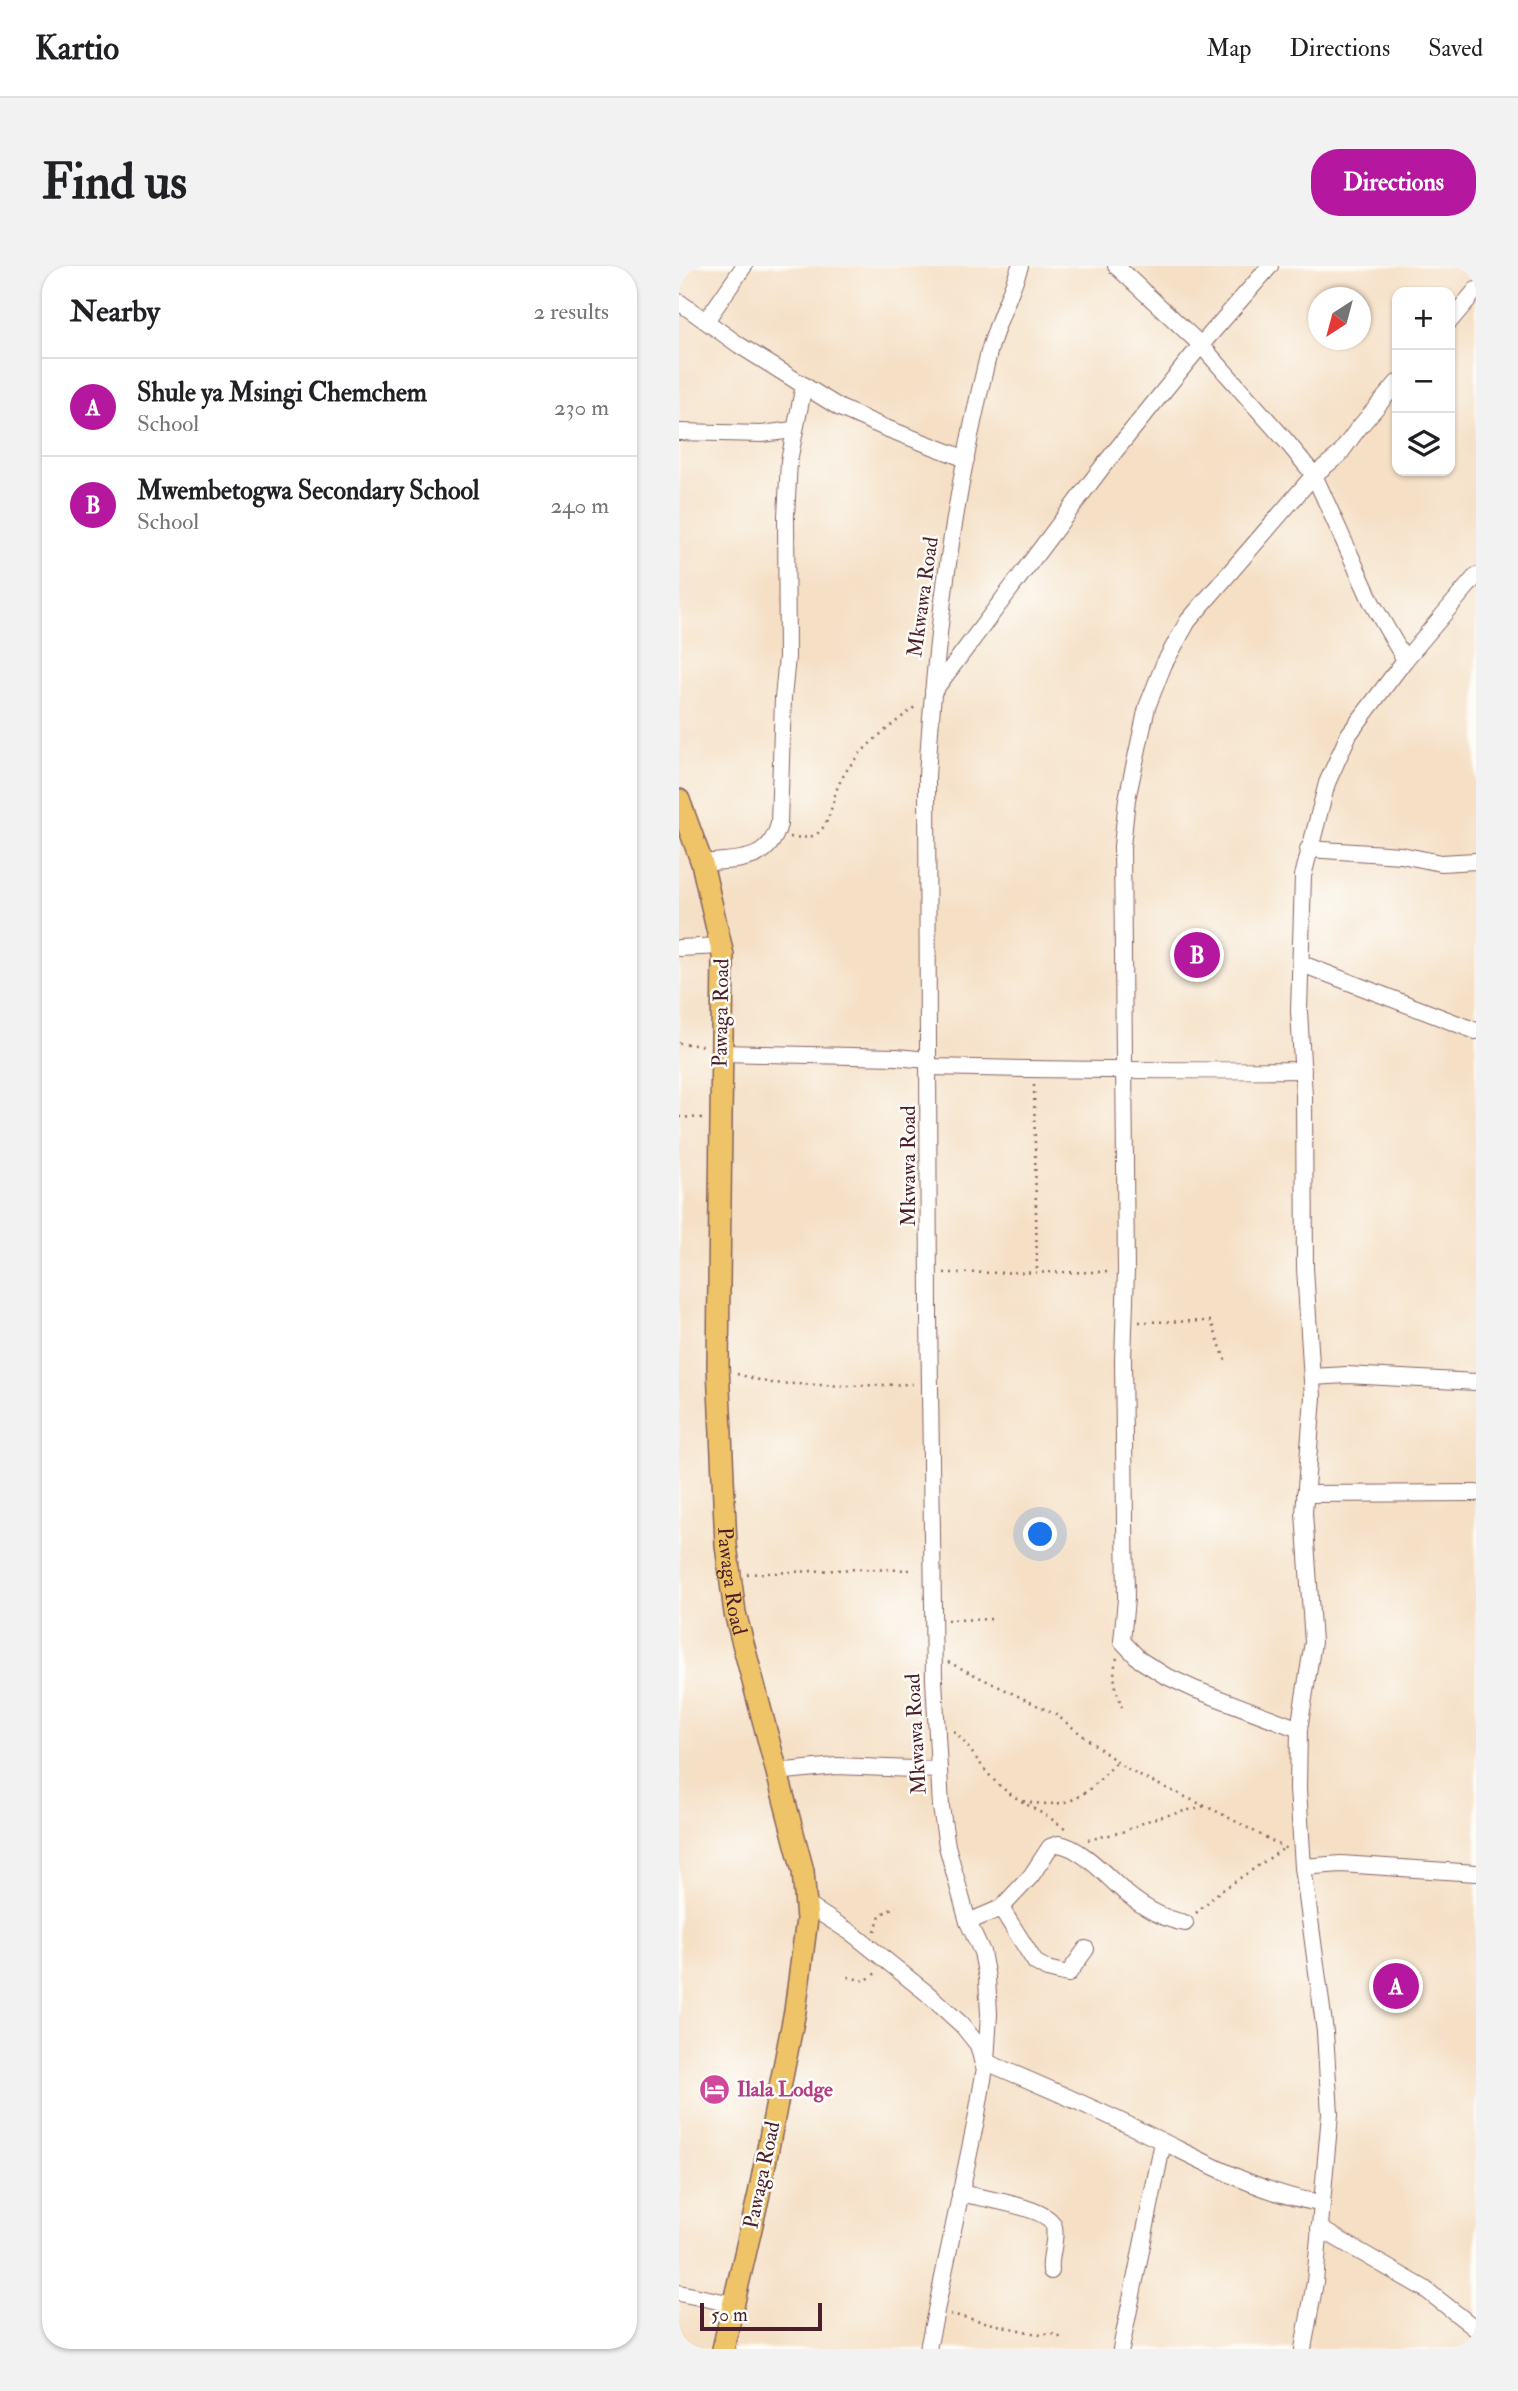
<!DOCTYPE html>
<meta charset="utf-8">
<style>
:root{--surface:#fff;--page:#f2f2f2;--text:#202124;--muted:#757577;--line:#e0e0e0;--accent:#b5179e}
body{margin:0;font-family:"IM FELL Double Pica",serif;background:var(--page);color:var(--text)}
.controls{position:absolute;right:21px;top:21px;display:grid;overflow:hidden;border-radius:14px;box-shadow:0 2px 5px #0004}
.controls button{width:63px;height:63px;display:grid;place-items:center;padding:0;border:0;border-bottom:2px solid var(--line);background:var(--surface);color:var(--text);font:35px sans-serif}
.compass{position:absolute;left:629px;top:21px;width:63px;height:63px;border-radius:50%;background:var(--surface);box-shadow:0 2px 5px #0004;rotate:216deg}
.scale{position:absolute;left:21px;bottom:18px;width:122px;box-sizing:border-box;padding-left:7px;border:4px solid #4a1f2b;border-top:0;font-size:19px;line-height:24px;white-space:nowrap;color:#4a1f2b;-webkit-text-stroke:5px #fdfcf7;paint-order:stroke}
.you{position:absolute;left:362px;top:1269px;width:24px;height:24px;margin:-18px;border:5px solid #fff;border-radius:50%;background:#1a73e8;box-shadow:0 0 0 10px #1a73e833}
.badge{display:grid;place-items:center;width:46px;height:46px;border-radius:50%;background:var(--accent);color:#fff;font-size:23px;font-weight:700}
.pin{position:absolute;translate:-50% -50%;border:4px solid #fff;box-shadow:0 2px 7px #0006}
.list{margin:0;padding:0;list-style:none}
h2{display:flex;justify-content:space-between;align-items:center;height:91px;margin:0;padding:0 28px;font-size:30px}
h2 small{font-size:23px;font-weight:400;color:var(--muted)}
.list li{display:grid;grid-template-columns:46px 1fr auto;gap:21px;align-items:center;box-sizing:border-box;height:98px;padding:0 28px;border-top:2px solid var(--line)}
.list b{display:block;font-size:26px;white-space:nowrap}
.list p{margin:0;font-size:23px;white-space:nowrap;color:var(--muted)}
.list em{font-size:23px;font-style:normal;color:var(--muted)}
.icon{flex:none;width:38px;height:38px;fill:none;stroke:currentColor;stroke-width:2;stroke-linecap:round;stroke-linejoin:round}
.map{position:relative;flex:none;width:797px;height:2083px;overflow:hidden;border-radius:28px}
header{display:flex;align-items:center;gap:42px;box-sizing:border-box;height:98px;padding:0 35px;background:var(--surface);border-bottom:2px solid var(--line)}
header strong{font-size:33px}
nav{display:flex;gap:38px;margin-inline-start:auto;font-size:24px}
.intro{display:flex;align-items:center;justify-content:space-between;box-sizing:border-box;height:168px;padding:0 42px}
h1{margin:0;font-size:49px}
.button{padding:18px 32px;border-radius:28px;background:var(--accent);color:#fff;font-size:24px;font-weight:700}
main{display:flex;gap:42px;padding:0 42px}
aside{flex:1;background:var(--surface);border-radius:28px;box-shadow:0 2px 5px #0004}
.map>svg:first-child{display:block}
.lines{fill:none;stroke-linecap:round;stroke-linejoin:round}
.minor-casing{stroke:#866361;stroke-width:18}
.major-casing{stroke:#866361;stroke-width:24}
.path{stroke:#866361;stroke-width:2.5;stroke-dasharray:2 5;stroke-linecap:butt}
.minor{stroke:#fff;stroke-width:16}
.major{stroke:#efc469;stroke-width:21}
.labels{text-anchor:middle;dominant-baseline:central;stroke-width:5;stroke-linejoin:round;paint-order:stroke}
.street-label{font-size:21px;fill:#4a1f2b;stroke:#fdfcf7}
.hotel-label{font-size:21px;font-weight:bold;fill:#b23c85;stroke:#fdfcf7;text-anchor:start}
</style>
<header>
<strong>Kartio</strong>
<nav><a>Map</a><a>Directions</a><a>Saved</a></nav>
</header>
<div class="intro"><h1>Find us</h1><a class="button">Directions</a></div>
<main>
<aside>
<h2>Nearby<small>2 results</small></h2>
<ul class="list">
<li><span class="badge">A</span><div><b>Shule ya Msingi Chemchem</b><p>School</p></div><em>230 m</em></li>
<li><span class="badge">B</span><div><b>Mwembetogwa Secondary School</b><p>School</p></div><em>240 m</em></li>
</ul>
</aside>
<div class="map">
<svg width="797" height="2083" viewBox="0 0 797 2083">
<rect width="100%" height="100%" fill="#fdfcf7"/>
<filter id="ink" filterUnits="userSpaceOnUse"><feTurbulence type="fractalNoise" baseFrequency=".0143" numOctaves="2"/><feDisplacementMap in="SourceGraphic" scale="14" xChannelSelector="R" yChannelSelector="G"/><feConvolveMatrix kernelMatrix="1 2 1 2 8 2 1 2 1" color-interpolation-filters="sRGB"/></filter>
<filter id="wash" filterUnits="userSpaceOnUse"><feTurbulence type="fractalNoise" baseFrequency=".00686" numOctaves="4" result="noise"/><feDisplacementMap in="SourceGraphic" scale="28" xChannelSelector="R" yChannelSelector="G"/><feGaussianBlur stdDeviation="1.57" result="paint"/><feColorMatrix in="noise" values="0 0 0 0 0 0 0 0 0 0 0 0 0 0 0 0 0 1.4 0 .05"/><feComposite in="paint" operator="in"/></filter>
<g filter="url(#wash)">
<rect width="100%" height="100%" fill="#f5e0c6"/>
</g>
<g filter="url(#ink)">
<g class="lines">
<defs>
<g id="minor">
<path d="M 437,0 L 522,79 L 608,176 L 635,209 L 693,337 L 726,394"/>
<path d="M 0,36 L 60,79 L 161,142 L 204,161 L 287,193"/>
<path d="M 27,55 L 65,0"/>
<path d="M 771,55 L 797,24"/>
<path d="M 0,166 L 83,168 L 114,164"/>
<path d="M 254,426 L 424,200 L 522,79 L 591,0"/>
<path d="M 629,583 L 722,589 L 762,597 L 797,595"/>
<path d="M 23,597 C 58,593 90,598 100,558 L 104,432 L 108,391 L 107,250 L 110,195 L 125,119"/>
<path d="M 0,682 L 42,680"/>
<path d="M 623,698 L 797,765"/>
<path d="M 42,787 L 217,791 L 249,794"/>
<path d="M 249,801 C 374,804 499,805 624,804"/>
<path d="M 633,1111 L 668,1109 L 797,1116"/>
<path d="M 626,1228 L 797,1227"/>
<path d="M 620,1463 L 515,1423 L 485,1409 L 461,1394 L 443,1375 L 447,1333 L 444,1094 L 447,1005 L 443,580 L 448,533 L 468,441 L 485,398 L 509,355 L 635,209 L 660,189 L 678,164 L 718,117"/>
<path d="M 97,1506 L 157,1500 L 260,1504"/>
<path d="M 624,1601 L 662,1598 L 797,1607"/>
<path d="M 127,1638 L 174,1668 L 249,1728 L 283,1759 L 299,1779 L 304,1798"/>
<path d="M 322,1642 L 356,1696 L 368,1703 L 389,1708 L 407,1683"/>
<path d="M 289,1656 L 322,1642 L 352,1610 L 371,1581 L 379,1578 C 403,1581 430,1613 448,1628 C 465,1642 485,1653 506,1657"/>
<path d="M 307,1796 C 362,1819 415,1842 468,1868 C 525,1895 579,1927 641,1937"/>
<path d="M 281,1927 C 300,1932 371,1941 375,1961 C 378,1975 370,1990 372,2005"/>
<path d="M 640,1962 L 746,2023 L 797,2063"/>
<path d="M 0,2027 L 54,2038"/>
<path d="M 249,2083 L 297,1854 L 307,1796 L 310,1748 L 308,1712 L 303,1686 L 289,1656 L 268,1580 L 262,1541 L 260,1504 L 255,1414 L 250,1049 L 248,511 C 256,369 275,228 309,90 C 316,60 331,30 341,0"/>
<path d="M 442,2083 L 484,1876"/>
<path d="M 624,2083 L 636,2016 L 651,1848 L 646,1766 L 624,1601 L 619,1523 L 620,1463 L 634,1376 L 625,1247 L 634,1131 L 626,1002 L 625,830 L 620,745 L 624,610 L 648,517 L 670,468 L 726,394 L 797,310"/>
</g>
<g id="major">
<path id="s1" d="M 0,534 L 23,597 L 44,689 L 39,1100 L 47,1279 L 56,1347 L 124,1605 L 128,1653 L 116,1745 L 80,1928 L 44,2083"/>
</g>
</defs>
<!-- minor casing -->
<use href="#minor" class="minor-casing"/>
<!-- major casing -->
<use href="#major" class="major-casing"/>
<!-- path -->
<g class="path">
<path d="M 111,571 C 122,572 135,573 142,564 C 153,552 153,532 160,518 C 175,486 209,462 237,440"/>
<path d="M 0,777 L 25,780"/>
<path d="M 355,819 L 358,1008"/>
<path d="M 0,851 L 23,852"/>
<path d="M 265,1007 L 430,1006"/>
<path d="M 460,1056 L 532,1055 L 547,1096"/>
<path d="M 58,1108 L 91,1117 L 167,1120 L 236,1118"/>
<path d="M 68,1308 L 179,1303 L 236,1304"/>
<path d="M 268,1354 L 317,1353"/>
<path d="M 438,1392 C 432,1409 437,1424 443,1441"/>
<path d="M 269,1396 L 376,1448 L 446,1502 L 461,1510 L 541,1547 L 608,1583"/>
<path d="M 275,1465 C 292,1482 303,1504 321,1520 C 341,1537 366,1547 387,1563"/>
<path d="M 344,1535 C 394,1545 406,1529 439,1495"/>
<path d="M 409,1574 L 443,1566 L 473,1553 L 526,1540"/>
<path d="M 517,1647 L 539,1627 L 604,1583"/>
<path d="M 196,1665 L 201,1649 L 217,1640"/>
<path d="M 169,1711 L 186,1715 L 197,1707"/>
<path d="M 271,2048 L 362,2069 L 371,2067 L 383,2072"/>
</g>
<!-- minor -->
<use href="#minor" class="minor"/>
<!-- major -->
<use href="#major" class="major"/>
</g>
</g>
<!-- icons -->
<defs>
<symbol id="hotel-disc" viewBox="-11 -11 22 22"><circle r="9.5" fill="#d1479c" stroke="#fdfcf7"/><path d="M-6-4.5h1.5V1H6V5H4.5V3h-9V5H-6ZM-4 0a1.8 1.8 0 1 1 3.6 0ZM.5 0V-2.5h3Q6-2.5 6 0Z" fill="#fff"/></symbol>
</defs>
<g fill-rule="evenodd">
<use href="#hotel-disc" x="18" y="1806" width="35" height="35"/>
</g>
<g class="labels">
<!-- street labels -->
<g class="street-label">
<text transform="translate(244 331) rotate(-82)">Mkwawa Road</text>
<text transform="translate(42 747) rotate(-89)">Pawaga Road</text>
<text transform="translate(229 900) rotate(-90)">Mkwawa Road</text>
<text stroke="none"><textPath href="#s1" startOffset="788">Pawaga Road</textPath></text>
<text transform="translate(237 1468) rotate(-93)">Mkwawa Road</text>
<text transform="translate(83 1909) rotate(-78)">Pawaga Road</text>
</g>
<!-- hotel labels -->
<g class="hotel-label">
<text x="58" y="1823">Ilala Lodge</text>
</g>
</g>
</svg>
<div class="controls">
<button>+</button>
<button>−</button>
<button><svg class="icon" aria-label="layers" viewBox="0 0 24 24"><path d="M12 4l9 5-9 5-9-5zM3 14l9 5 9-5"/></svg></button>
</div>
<svg class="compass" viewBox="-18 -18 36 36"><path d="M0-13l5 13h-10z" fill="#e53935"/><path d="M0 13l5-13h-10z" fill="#757577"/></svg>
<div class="scale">50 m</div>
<div class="you"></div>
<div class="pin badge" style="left:717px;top:1720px">A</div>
<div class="pin badge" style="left:518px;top:689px">B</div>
</div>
</main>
